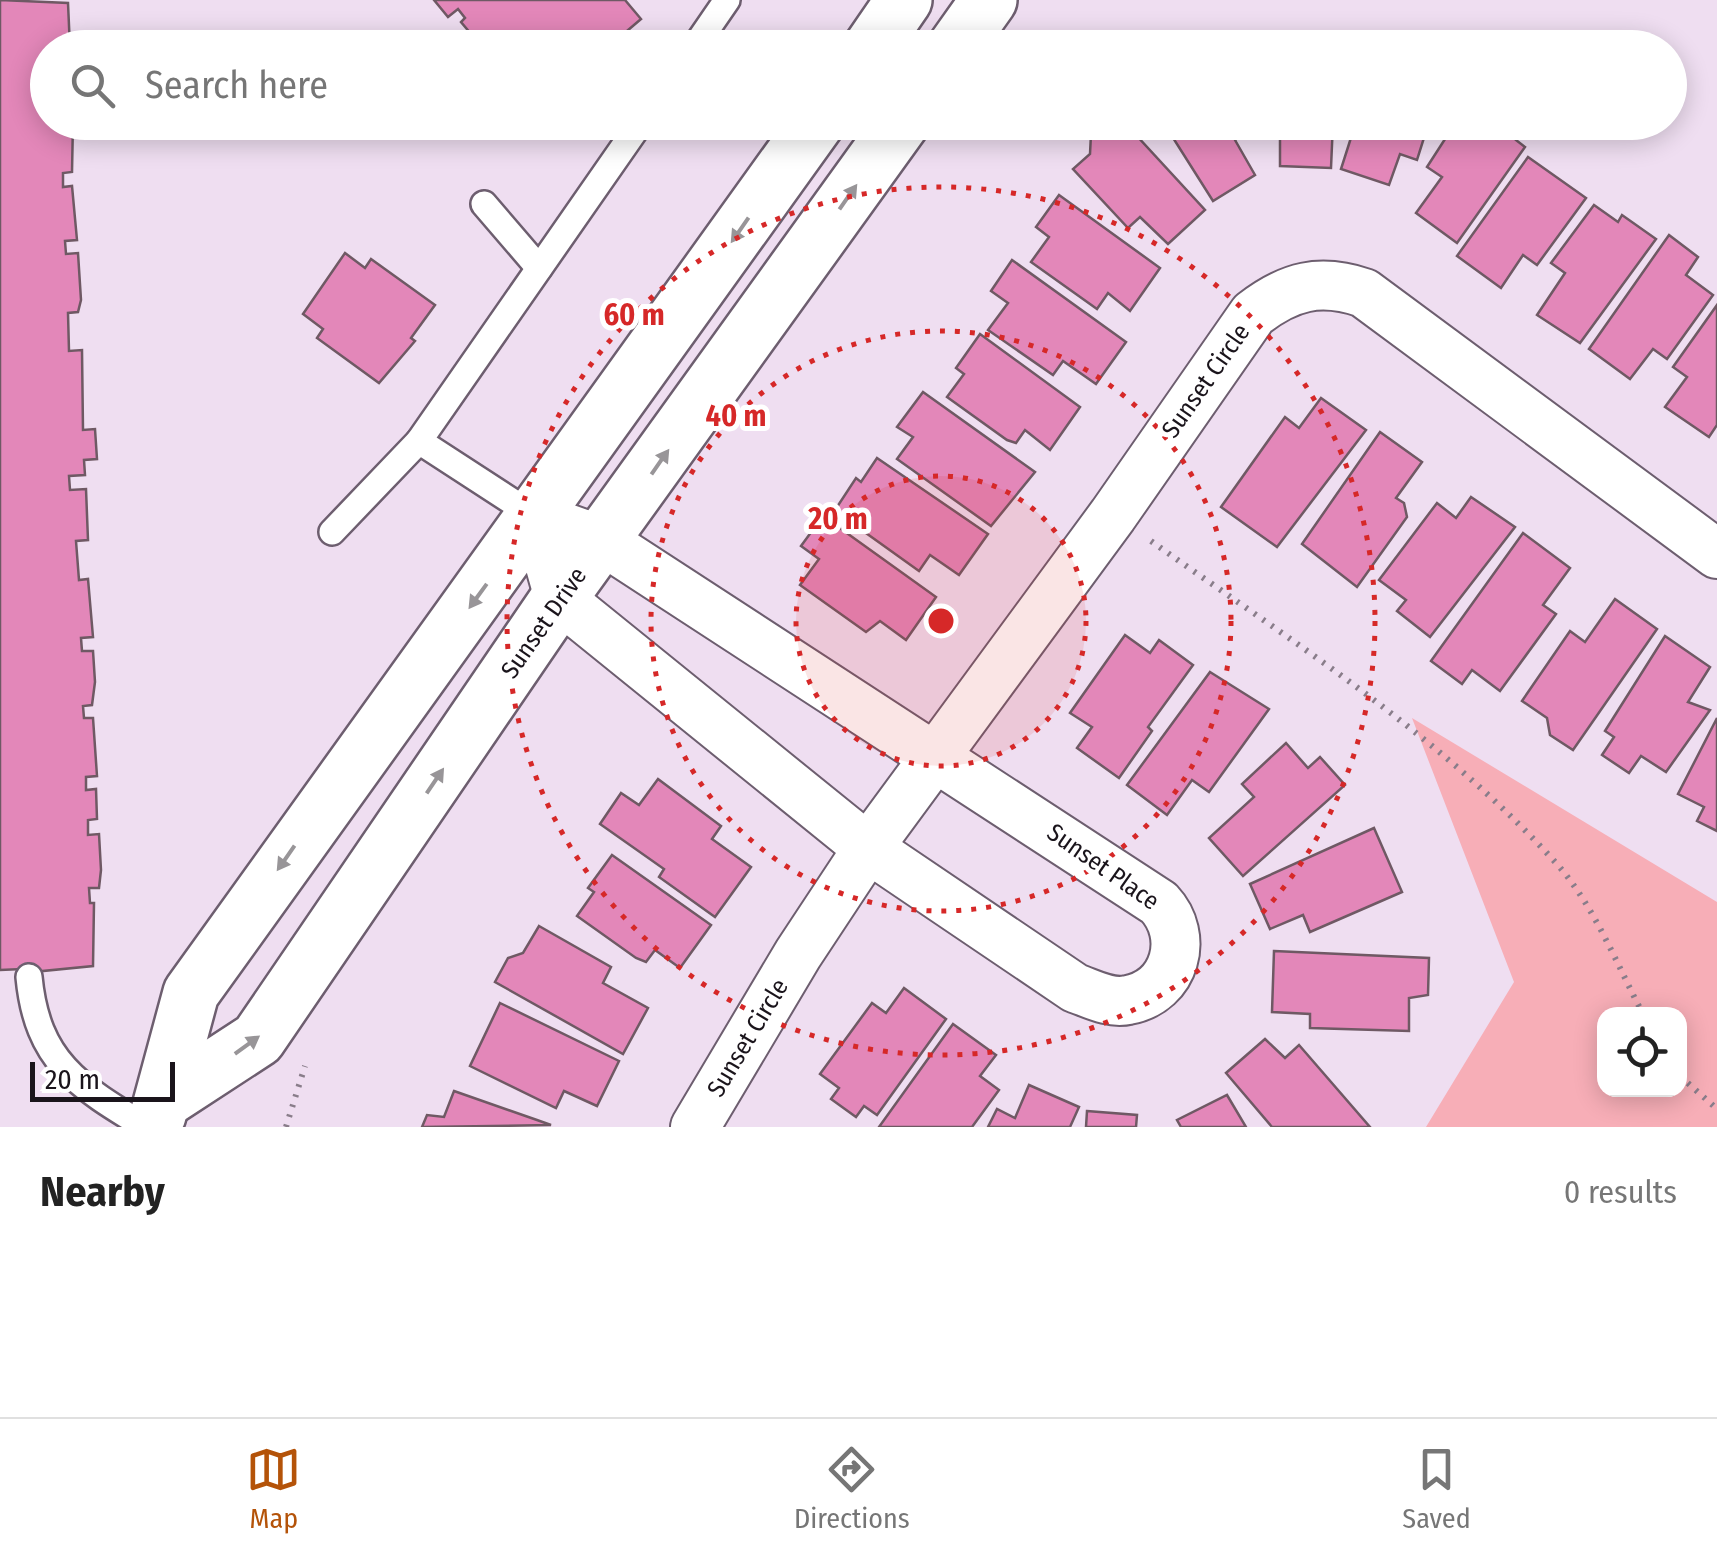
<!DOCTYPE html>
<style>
:root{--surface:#fff;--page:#f2f2f2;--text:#222;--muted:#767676;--line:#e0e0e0;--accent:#b45309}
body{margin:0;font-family:"Fira Sans Condensed",sans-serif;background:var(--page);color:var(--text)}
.controls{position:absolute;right:30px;bottom:30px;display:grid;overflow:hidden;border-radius:20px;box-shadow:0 5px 25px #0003}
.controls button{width:90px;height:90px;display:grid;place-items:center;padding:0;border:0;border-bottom:2px solid var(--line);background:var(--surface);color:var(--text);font:50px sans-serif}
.scale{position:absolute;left:30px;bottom:25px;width:145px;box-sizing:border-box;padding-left:10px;border:5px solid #1a141b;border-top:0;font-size:28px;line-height:35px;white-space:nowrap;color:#1a141b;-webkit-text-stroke:8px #fff;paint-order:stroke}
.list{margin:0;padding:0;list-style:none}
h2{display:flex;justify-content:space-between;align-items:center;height:130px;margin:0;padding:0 40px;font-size:42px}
h2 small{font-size:32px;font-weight:400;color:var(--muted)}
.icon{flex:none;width:55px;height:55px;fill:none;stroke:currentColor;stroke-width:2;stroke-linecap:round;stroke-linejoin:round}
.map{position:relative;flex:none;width:1717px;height:1127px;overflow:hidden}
.search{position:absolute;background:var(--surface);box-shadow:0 5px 25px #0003;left:30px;right:30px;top:30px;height:110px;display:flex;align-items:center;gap:25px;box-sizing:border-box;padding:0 35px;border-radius:55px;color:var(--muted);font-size:38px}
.sheet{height:290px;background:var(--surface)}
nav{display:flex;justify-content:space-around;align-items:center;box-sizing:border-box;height:140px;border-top:2px solid var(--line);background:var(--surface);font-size:28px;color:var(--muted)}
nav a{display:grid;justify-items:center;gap:5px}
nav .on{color:var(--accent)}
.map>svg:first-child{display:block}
.green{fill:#f7aeb7;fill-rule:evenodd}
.building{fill:#e387b9;stroke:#6f5964;stroke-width:2.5}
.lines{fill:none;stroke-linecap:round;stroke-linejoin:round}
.lane-casing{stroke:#6d5e6f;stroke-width:30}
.street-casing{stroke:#6d5e6f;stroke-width:52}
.secondary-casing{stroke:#6d5e6f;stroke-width:60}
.path{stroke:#897d8a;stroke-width:6;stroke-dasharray:2.5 8;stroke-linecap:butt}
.lane{stroke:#fff;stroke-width:25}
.street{stroke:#fff;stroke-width:48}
.secondary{stroke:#fff;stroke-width:55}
.oneway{fill:#989598}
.ring{fill:none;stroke:#d62828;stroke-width:5;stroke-dasharray:5 10}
.labels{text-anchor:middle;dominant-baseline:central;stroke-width:10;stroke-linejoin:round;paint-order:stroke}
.street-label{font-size:25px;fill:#1a141b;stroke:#fff}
.centre{fill:#d62828;stroke:#fff;stroke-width:5}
.ring-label{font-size:30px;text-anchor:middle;font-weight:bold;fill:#d62828;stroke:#fff;stroke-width:10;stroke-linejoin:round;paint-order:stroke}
</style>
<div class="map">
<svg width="1717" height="1127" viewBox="0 0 1717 1127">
<rect width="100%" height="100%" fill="#efdef1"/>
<!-- green -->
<path class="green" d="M 1412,718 L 1717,902 L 1717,1127 L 1426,1127 L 1514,982 ZM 1604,1014 L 1680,1014 L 1680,1090 L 1604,1090 Z"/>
<!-- building -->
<g class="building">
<path d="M 0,0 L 68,3 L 70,48 L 48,48 L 48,122 L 73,122 L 72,172 L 63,173 L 63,187 L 72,186 L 77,240 L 65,241 L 66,254 L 78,253 L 81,300 L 78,312 L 68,313 L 69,351 L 82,350 L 83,430 L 95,429 L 97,459 L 84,460 L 85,475 L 69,476 L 70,490 L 86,489 L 88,540 L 76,541 L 79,580 L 88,579 L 93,637 L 81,638 L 82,651 L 93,651 L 95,682 L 92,705 L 83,706 L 84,718 L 93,718 L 97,776 L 86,777 L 86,790 L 96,789 L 97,819 L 88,820 L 88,835 L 99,834 L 101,870 L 99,888 L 89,888 L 90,903 L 94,903 L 93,966 L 22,973 L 22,969 L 0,970 Z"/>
<path d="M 434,0 L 625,0 L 641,19 L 614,42 L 614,48 L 491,48 L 487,43 L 482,47 L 461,22 L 465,18 L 458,9 L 448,17 Z"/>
<path d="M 1385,37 L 1415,48 L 1381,48 Z"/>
<path d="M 1104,122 L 1124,122 L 1205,210 L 1168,244 L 1140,217 L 1128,228 L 1073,169 L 1090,154 L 1091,134 Z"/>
<path d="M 1163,122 L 1243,122 L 1249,131 L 1235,140 L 1255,175 L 1213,201 Z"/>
<path d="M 1263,122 L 1333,122 L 1331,168 L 1280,166 L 1280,127 Z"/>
<path d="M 1356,122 L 1429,122 L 1417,160 L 1400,154 L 1389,185 L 1341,169 Z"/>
<path d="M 1456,122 L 1506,122 L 1521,133 L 1516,140 L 1525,147 L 1457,243 L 1416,213 L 1442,177 L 1427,167 Z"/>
<path d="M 1528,157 L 1586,198 L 1537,265 L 1523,255 L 1501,288 L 1457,256 Z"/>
<path d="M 1059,195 L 1160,268 L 1130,311 L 1108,293 L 1097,309 L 1031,262 L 1049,237 L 1036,227 Z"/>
<path d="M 1594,205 L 1618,222 L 1622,215 L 1656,239 L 1580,343 L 1537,315 L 1565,273 L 1551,263 Z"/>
<path d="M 1669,235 L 1698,257 L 1686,275 L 1713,295 L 1667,359 L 1653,349 L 1630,379 L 1589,349 Z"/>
<path d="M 345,253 L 365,268 L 371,259 L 435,305 L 411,338 L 415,341 L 379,383 L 317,338 L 323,329 L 303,314 Z"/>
<path d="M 1012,260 L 1126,342 L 1096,384 L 1063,361 L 1053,375 L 988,330 L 1008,303 L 991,291 Z"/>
<path d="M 1717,305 L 1717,425 L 1709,437 L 1665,407 L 1687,377 L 1673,367 Z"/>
<path d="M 980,334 L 1080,407 L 1050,450 L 1025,430 L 1016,443 L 1007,440 L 947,397 L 964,374 L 956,368 Z"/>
<path d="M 923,392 L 1035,472 L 991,526 L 897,459 L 913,437 L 897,427 Z"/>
<path d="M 1321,398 L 1366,430 L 1277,547 L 1221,507 L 1285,417 L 1299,428 Z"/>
<path d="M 1380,432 L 1422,462 L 1396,498 L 1404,503 L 1407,517 L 1357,587 L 1302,544 Z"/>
<path d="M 877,458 L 988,534 L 959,575 L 930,555 L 919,571 L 838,513 L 837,507 L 856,478 L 861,482 Z"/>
<path d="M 1471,497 L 1515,527 L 1430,637 L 1397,611 L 1406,600 L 1379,580 L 1437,503 L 1456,518 Z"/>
<path d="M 823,516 L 936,597 L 906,640 L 880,621 L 866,632 L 800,585 L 819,559 L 801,546 Z"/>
<path d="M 1523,533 L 1570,568 L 1543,605 L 1556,614 L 1500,691 L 1472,670 L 1462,684 L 1431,661 Z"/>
<path d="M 1615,599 L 1657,629 L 1573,750 L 1550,735 L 1547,718 L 1522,701 L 1570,631 L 1585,642 Z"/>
<path d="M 1125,635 L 1150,653 L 1159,640 L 1193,665 L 1148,727 L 1152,731 L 1119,778 L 1077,748 L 1092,727 L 1070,713 Z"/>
<path d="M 1665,636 L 1710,667 L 1688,702 L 1710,710 L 1666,772 L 1641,756 L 1629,773 L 1602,755 L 1614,737 L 1605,731 Z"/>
<path d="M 1210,672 L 1269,709 L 1209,792 L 1192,780 L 1167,815 L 1127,785 Z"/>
<path d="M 1717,718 L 1717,831 L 1697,821 L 1704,807 L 1678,794 Z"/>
<path d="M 1286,743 L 1308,768 L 1320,757 L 1345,785 L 1243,876 L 1209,838 L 1254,797 L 1242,784 Z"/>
<path d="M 658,779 L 721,826 L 712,839 L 751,867 L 715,917 L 659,877 L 664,869 L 600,824 L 621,793 L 639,805 Z"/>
<path d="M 1374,828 L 1402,892 L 1310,932 L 1303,915 L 1270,929 L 1250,884 Z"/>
<path d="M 612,855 L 711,925 L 680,968 L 655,950 L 646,962 L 636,958 L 577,916 L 594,892 L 588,888 Z"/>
<path d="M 539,926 L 611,967 L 603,983 L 648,1008 L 623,1054 L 495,982 L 508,958 L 523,953 Z"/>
<path d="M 1274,951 L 1429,958 L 1428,995 L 1409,998 L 1409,1031 L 1310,1028 L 1310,1014 L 1272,1012 Z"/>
<path d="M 904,988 L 946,1019 L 877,1115 L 864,1106 L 856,1117 L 831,1099 L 839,1088 L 820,1074 L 872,1003 L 886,1013 Z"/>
<path d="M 500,1003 L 619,1061 L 597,1106 L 564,1091 L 556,1108 L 470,1066 Z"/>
<path d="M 953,1024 L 996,1055 L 980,1076 L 999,1090 L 972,1127 L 879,1127 Z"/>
<path d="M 1265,1039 L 1285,1058 L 1299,1045 L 1370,1127 L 1272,1127 L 1226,1073 Z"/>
<path d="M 1029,1085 L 1079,1107 L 1070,1127 L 988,1127 L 997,1109 L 1015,1118 Z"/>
<path d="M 454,1091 L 537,1120 L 551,1125 L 422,1127 L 427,1115 L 444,1117 Z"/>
<path d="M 1227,1095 L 1246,1127 L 1181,1127 L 1177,1120 Z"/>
<path d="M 1087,1111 L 1137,1115 L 1136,1127 L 1086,1127 Z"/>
</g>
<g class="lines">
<defs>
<g id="lane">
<path d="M 694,48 L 727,0"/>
<path d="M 484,204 L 539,268"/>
<path d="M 536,517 L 419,441 L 641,122"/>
<path d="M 332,532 L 419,441"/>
<path d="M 29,977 C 37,1061 78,1086 146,1127"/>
</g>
<g id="street">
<path d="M 536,517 L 603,541 L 1159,903 C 1190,936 1176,991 1128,1000 C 1110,1004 1092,994 1075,988 L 868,848 L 559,598 Z"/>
<path d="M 695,1127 L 798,954 L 868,848 L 1113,515 L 1253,314 C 1289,286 1320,278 1364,293 L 1717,554"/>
</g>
<g id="secondary">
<path d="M 871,48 L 904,0"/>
<path d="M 955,48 L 989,0"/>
<path d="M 166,1099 L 258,1039 L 559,598 L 902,122"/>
<path d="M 158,1115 L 191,993 L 817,122"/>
</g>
</defs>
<!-- lane casing -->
<use href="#lane" class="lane-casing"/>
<!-- street casing -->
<use href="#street" class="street-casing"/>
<!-- secondary casing -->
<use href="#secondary" class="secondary-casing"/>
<!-- path -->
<g class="path">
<path d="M 1151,541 C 1291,641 1439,734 1556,863 C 1594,905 1617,965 1643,1014"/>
<path d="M 1680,1076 L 1717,1109"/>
<path d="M 286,1127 L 305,1066"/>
</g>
<!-- lane -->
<use href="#lane" class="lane"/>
<!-- street -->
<use href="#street" class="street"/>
<!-- secondary -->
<use href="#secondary" class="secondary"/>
</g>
<!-- one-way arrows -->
<defs><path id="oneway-solid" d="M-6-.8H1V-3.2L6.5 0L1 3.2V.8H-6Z" transform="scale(2.5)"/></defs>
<g class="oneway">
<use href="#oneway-solid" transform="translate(848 197) rotate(-55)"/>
<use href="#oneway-solid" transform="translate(740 230) rotate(125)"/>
<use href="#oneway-solid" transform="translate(660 462) rotate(-55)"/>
<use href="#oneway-solid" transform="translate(478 596) rotate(126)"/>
<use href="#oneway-solid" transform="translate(435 781) rotate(-56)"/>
<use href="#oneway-solid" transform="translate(286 858) rotate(125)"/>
<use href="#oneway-solid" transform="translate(247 1045) rotate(-36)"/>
</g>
<!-- distance rings -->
<circle cx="941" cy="621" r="145" fill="#d62828" fill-opacity=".12"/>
<g class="ring">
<circle cx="941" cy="621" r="145"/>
<circle cx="941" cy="621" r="290"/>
<circle cx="941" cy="621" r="434"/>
</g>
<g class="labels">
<!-- street labels -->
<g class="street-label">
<text transform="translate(1206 381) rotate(-55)">Sunset Circle</text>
<text transform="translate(544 623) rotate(-55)">Sunset Drive</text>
<text transform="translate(1103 867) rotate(35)">Sunset Place</text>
<text transform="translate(748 1038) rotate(-59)">Sunset Circle</text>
</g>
</g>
<circle cx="941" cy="621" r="15" class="centre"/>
<g class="ring-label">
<text x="634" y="325">60 m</text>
<text x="736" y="426">40 m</text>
<text x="838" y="529">20 m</text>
</g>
</svg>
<div class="controls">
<button><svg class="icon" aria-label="locate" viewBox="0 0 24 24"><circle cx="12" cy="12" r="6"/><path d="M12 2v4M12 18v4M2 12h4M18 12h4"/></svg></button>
</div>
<div class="scale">20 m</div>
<div class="search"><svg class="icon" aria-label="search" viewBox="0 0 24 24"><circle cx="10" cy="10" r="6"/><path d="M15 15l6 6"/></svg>Search here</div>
</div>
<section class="sheet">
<h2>Nearby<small>0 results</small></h2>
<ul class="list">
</ul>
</section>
<nav>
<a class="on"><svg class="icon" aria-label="map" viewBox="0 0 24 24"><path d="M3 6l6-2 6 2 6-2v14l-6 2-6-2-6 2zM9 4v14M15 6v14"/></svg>Map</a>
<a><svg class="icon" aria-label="directions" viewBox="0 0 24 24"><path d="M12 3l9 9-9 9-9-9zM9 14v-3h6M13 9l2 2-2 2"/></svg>Directions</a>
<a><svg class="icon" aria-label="saved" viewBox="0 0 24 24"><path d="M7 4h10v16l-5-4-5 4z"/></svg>Saved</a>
</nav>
